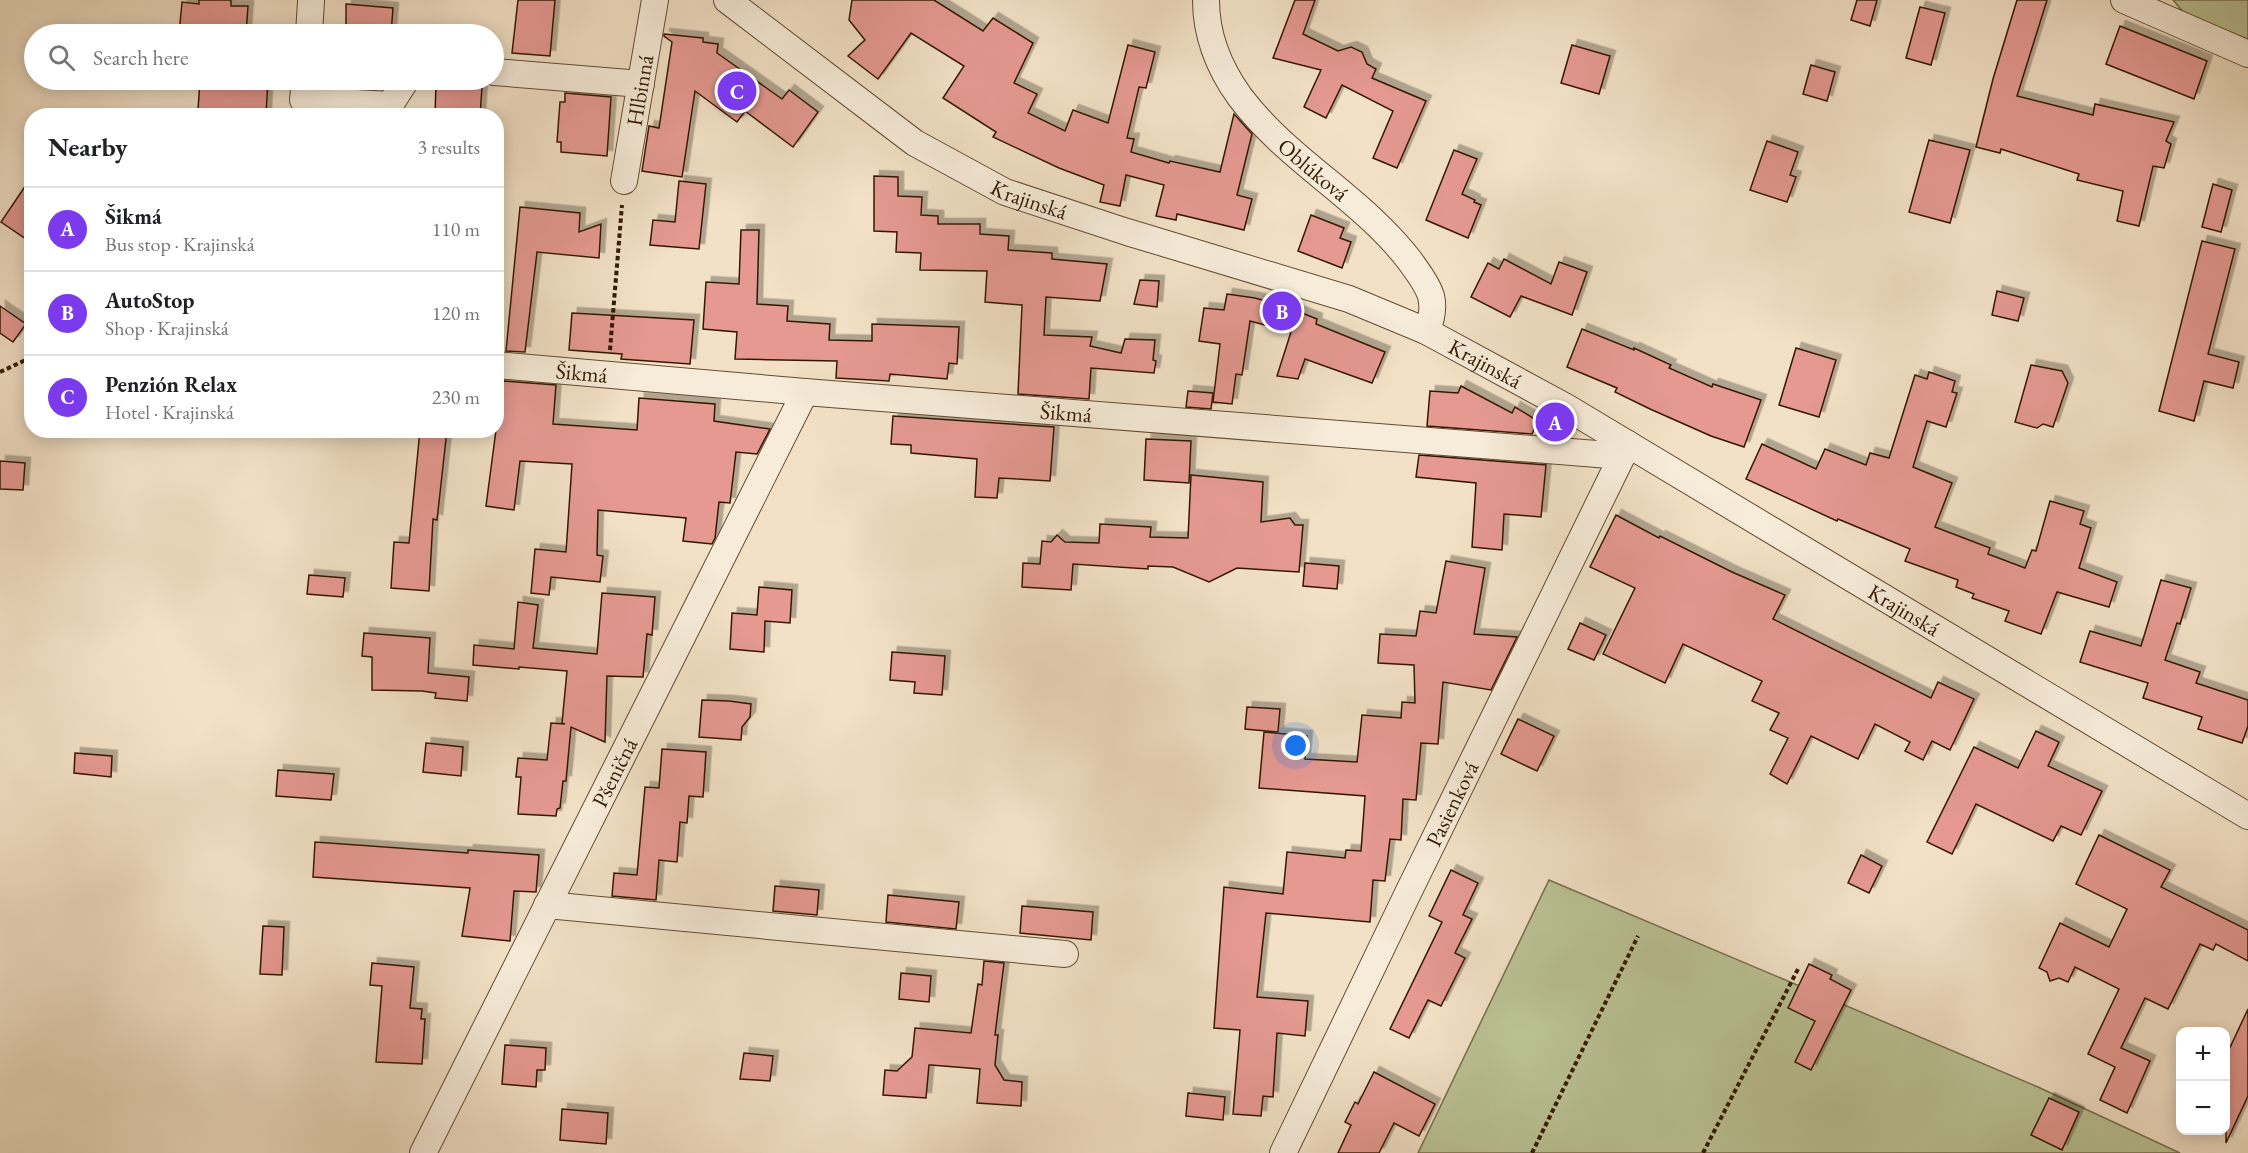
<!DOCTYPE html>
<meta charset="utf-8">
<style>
:root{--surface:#fff;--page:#f6f6f6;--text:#202124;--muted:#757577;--line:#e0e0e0;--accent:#7c3aed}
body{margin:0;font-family:"EB Garamond",serif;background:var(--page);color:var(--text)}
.controls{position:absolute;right:18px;bottom:18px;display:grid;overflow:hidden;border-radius:12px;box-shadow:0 3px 15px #0003}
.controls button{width:54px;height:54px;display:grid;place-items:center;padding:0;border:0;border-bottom:2px solid var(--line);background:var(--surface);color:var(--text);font:30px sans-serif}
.you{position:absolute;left:1296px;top:746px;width:21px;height:21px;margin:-15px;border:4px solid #fff;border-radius:50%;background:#1a73e8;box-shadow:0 0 0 9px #1a73e833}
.badge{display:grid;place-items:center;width:39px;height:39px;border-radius:50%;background:var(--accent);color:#fff;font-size:20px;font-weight:700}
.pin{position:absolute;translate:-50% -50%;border:3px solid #fff;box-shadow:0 2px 6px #0006}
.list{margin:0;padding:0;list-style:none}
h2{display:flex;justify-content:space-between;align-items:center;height:78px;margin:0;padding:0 24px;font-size:26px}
h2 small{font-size:20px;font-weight:400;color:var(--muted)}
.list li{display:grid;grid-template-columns:39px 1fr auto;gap:18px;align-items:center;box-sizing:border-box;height:84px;padding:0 24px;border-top:2px solid var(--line)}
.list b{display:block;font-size:22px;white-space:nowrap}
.list p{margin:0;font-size:20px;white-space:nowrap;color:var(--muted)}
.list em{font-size:20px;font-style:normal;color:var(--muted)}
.icon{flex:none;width:33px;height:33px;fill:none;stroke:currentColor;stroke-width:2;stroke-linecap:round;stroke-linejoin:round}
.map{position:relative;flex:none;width:2248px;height:1153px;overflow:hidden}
.search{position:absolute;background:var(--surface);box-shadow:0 3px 15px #0003;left:24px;top:24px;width:480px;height:66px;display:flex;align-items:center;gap:15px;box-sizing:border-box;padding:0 21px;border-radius:33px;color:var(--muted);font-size:22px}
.panel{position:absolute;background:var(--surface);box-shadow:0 3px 15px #0003;left:24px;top:108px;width:480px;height:330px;border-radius:24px}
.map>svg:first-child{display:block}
.green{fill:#bac395;stroke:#786e4b;stroke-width:1.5}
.building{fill:#e59991;stroke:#351901;stroke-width:1.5;filter:url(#shadow)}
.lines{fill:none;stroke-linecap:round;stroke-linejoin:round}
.minor-casing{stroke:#644b32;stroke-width:28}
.path{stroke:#351901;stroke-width:4;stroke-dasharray:4.5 3;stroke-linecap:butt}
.minor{stroke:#f7ecda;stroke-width:26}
.labels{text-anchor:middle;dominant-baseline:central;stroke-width:4.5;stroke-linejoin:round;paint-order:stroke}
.street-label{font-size:22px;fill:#351901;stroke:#f7ecda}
</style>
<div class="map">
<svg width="2248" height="1153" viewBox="0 0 2248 1153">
<defs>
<filter id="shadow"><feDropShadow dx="5.5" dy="-5.5" stdDeviation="0" flood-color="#0004"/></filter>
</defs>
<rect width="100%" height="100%" fill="#f2e1c6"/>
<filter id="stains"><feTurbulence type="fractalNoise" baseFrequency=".00333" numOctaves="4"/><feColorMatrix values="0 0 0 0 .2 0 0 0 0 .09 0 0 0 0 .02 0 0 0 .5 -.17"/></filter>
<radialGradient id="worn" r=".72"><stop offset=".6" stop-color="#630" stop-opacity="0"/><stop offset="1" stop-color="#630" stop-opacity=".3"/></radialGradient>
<!-- green -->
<g class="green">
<path d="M 2173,0 L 2248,0 L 2248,39 L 2185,14 Z"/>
<path d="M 1549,880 L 2038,1087 L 2180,1153 L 1418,1153 Z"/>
</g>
<!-- building -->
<g class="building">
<path d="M 199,0 L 231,0 L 231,6 L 248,6 L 246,34 L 179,34 L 182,2 L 199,4 Z"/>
<path d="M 518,0 L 555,0 L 550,56 L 512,53 Z"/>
<path d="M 852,0 L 934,0 L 983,31 L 993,18 L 1033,43 L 1014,83 L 1037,94 L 1028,113 L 1065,131 L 1073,110 L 1108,123 L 1128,45 L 1155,52 L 1146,88 L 1139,87 L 1127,138 L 1134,139 L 1131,152 L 1169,163 L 1170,161 L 1220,172 L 1234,114 L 1252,134 L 1237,195 L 1252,199 L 1244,230 L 1177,214 L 1176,220 L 1156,216 L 1164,185 L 1126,175 L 1120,206 L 1100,202 L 1104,185 L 1059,168 L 993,137 L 996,132 L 943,98 L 964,66 L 911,33 L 878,79 L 848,56 L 865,40 L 849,20 Z"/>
<path d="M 1295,0 L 1315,0 L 1303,34 L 1338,51 L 1351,47 L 1362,52 L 1367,64 L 1376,69 L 1372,78 L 1426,101 L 1397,168 L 1373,158 L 1393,111 L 1342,85 L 1326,118 L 1304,107 L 1321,70 L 1273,58 Z"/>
<path d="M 1857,0 L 1877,0 L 1870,26 L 1851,20 Z"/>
<path d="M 2017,0 L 2047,0 L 2017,96 L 2093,115 L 2095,104 L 2174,122 L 2166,141 L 2171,144 L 2164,168 L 2153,166 L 2139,226 L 2117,221 L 2123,191 L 2077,180 L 2079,174 L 2001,149 L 2000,153 L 1976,147 L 1993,79 Z"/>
<path d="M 346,4 L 393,8 L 391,34 L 346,34 Z"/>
<path d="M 1920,7 L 1945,13 L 1931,65 L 1906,58 Z"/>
<path d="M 2120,26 L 2207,61 L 2194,99 L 2106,64 Z"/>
<path d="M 664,34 L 703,38 L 703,42 L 718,44 L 717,53 L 782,99 L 789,90 L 818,112 L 793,147 L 745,111 L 737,122 L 695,91 L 682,177 L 642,171 L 649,126 L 659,128 L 672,42 L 664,36 Z"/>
<path d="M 1572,45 L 1610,56 L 1599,94 L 1561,83 Z"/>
<path d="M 1811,65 L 1835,72 L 1827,101 L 1803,94 Z"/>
<path d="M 200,80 L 268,80 L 266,114 L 248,113 L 248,116 L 217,116 L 217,111 L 198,110 Z"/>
<path d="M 436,83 L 482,87 L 480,116 L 435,116 Z"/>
<path d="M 565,93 L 611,97 L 607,156 L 561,152 L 561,142 L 557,142 L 560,102 L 565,102 Z"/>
<path d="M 1929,140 L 1970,150 L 1950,223 L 1909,212 Z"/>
<path d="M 1767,141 L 1798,152 L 1790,175 L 1796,177 L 1787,202 L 1750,190 Z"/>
<path d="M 1454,150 L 1477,159 L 1462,194 L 1475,200 L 1474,202 L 1481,205 L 1468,238 L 1426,220 Z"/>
<path d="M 32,176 L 32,243 L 1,222 Z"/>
<path d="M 874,176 L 898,177 L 898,196 L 922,197 L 921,215 L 938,216 L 938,224 L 980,224 L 980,234 L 1009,236 L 1008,250 L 1052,253 L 1052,259 L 1107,264 L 1100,301 L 1046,297 L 1044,335 L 1092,337 L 1090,346 L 1121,353 L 1125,339 L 1155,340 L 1153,360 L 1156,361 L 1154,373 L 1091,368 L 1089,399 L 1018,394 L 1022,305 L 985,302 L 987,271 L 920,270 L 921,253 L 896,252 L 897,232 L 874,231 Z"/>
<path d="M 679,181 L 706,184 L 699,249 L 650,245 L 653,220 L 675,222 Z"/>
<path d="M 2213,184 L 2232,190 L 2221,232 L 2202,227 Z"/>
<path d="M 520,207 L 580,213 L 579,232 L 601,224 L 599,258 L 537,252 L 525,352 L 506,351 Z"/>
<path d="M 1311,215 L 1344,228 L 1340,238 L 1351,242 L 1342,268 L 1298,251 Z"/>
<path d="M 741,230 L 759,230 L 757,304 L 788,306 L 787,321 L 830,324 L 829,340 L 872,341 L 872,324 L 959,327 L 957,364 L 949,363 L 947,379 L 890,374 L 889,381 L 836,378 L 837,361 L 735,359 L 737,332 L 703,329 L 706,282 L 739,284 Z"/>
<path d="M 2202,241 L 2235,249 L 2208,354 L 2239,362 L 2233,388 L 2204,381 L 2194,421 L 2159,411 Z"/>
<path d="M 1504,259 L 1551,284 L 1559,262 L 1587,272 L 1572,315 L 1521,296 L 1510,317 L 1471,297 L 1488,263 L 1499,269 Z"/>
<path d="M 1140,280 L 1159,281 L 1157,307 L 1134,304 Z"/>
<path d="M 1997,291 L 2024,298 L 2018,321 L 1992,315 Z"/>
<path d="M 1227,294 L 1255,298 L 1287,307 L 1317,319 L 1316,324 L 1385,352 L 1372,383 L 1305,359 L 1298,379 L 1277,376 L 1291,332 L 1250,321 L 1242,375 L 1236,374 L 1232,404 L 1213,402 L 1220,344 L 1199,341 L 1204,308 L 1224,310 Z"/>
<path d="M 0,306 L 26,324 L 13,342 L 0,333 Z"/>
<path d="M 572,313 L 694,320 L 690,364 L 621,359 L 622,354 L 569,350 Z"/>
<path d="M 1582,329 L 1634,350 L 1634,348 L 1671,365 L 1669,368 L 1712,387 L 1713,384 L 1761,400 L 1744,447 L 1711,436 L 1650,409 L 1615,392 L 1617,388 L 1567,367 Z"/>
<path d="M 1796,348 L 1836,360 L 1819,417 L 1779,405 Z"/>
<path d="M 2031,365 L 2062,371 L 2068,383 L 2053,427 L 2043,424 L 2037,428 L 2015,422 Z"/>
<path d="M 1929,372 L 1955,381 L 1952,392 L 1957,393 L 1946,427 L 1927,421 L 1913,467 L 1952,483 L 1935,527 L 1990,548 L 1988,554 L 2025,568 L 2032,550 L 2036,551 L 2050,501 L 2084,511 L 2080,524 L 2091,528 L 2079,568 L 2117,582 L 2109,607 L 2057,592 L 2041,634 L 2005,621 L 2009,611 L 1972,598 L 1974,594 L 1956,587 L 1958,580 L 1905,561 L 1910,549 L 1838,519 L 1837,521 L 1746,479 L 1762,444 L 1816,469 L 1825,449 L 1866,465 L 1870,453 L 1889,458 L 1915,375 L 1927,379 Z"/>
<path d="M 503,381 L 556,385 L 553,424 L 637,430 L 639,398 L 715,404 L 714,421 L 770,429 L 757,454 L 736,452 L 730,503 L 719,502 L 715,538 L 712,544 L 683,541 L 686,518 L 598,510 L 597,555 L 603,556 L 600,582 L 551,577 L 549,595 L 531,593 L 535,549 L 566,552 L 572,464 L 520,461 L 514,510 L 486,506 L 496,430 L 499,382 Z"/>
<path d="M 1461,386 L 1512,413 L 1515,407 L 1538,421 L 1532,434 L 1427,426 L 1430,391 L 1458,393 Z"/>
<path d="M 1188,391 L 1213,393 L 1211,409 L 1186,407 Z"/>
<path d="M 893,416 L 1054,427 L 1050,481 L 999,478 L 997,498 L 975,497 L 977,459 L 911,453 L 911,445 L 891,444 Z"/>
<path d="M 420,430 L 447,430 L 437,520 L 433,519 L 429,591 L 391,588 L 394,542 L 409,543 Z"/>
<path d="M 1146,439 L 1191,441 L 1189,483 L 1144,480 Z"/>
<path d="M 1419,455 L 1546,465 L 1541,517 L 1504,514 L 1502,550 L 1472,547 L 1476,483 L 1416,477 Z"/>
<path d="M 0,461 L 25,463 L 23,490 L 0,489 Z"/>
<path d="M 1191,475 L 1263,482 L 1261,522 L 1290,518 L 1295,525 L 1303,525 L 1299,572 L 1237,568 L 1209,582 L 1173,567 L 1148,566 L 1148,569 L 1073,564 L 1071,590 L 1022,587 L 1023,563 L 1040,564 L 1042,541 L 1051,542 L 1057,535 L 1065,542 L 1099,543 L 1100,524 L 1151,527 L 1150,537 L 1188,538 Z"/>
<path d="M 1616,515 L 1659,538 L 1660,536 L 1732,572 L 1785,595 L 1773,619 L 1931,698 L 1938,682 L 1974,699 L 1950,750 L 1932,741 L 1923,760 L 1905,751 L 1910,742 L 1875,724 L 1858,759 L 1811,736 L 1787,784 L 1770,774 L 1788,738 L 1770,730 L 1779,713 L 1752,701 L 1762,681 L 1683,644 L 1665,683 L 1603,654 L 1635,588 L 1590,567 Z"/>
<path d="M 1446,561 L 1485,568 L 1474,634 L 1517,637 L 1491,690 L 1443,682 L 1438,744 L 1421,743 L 1416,800 L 1403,799 L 1401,840 L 1390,839 L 1385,881 L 1373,880 L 1370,922 L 1266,913 L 1257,997 L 1308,1001 L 1305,1036 L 1277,1033 L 1273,1097 L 1263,1096 L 1261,1116 L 1233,1114 L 1240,1030 L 1214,1028 L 1224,887 L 1283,894 L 1287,852 L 1345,858 L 1346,850 L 1361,851 L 1365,796 L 1259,788 L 1264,732 L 1307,736 L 1305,759 L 1357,762 L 1362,715 L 1401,718 L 1402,702 L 1415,703 L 1414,665 L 1378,663 L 1380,634 L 1416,636 L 1420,611 L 1436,613 Z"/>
<path d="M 1305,563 L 1339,566 L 1337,589 L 1303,586 Z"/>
<path d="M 309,575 L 345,578 L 343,597 L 307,594 Z"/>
<path d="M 2161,580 L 2191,588 L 2180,624 L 2177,623 L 2165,660 L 2200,672 L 2196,683 L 2248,700 L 2248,726 L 2242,743 L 2198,729 L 2202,717 L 2143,698 L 2148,683 L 2080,662 L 2090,631 L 2141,646 Z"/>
<path d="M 759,587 L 792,590 L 790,623 L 765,621 L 764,652 L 730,649 L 732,613 L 757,615 Z"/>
<path d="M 602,593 L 655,597 L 652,635 L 647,634 L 643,677 L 607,676 L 605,742 L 571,727 L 566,781 L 563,781 L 560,808 L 557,809 L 556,816 L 518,814 L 521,777 L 516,777 L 518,758 L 547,760 L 551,723 L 565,724 L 562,723 L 567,671 L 519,667 L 519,669 L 473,665 L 474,645 L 514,649 L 518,602 L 538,605 L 533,648 L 597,654 Z"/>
<path d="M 1580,623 L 1606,635 L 1594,660 L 1568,649 Z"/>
<path d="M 364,633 L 430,638 L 428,673 L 469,677 L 467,701 L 435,698 L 436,693 L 422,691 L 372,690 L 372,657 L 362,656 Z"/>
<path d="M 892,652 L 945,656 L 942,695 L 914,693 L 915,682 L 890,680 Z"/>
<path d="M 702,700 L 729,701 L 751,704 L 750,717 L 742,727 L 741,740 L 699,737 Z"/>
<path d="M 1247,707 L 1280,709 L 1278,732 L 1245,729 Z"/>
<path d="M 1518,719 L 1554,736 L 1537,771 L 1501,754 Z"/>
<path d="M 2036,731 L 2059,742 L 2048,766 L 2102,791 L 2081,835 L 2061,826 L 2053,841 L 1976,804 L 1952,854 L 1927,842 L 1974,747 L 2018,768 Z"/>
<path d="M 426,743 L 463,747 L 461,776 L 423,772 Z"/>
<path d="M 662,749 L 706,752 L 703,797 L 689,796 L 687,823 L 680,822 L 677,862 L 659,860 L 656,900 L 612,896 L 614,873 L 637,875 L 645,787 L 659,788 Z"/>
<path d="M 75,753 L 112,756 L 111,777 L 74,773 Z"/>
<path d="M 278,770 L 334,774 L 331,800 L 276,796 Z"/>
<path d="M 2099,835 L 2170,870 L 2161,887 L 2248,930 L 2248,961 L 2216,944 L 2213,950 L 2200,944 L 2168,1009 L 2145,998 L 2121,1048 L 2150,1061 L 2127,1113 L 2100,1100 L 2115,1067 L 2088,1054 L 2119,989 L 2075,967 L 2068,982 L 2059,978 L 2050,981 L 2047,972 L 2039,968 L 2060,923 L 2109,947 L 2127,909 L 2076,884 Z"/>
<path d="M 315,842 L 468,853 L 468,850 L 539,855 L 536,892 L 514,891 L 510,941 L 462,936 L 470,888 L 313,877 Z"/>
<path d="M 1861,855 L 1882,866 L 1869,893 L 1848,883 Z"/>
<path d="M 1451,870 L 1478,883 L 1463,915 L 1472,919 L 1455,953 L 1465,958 L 1441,1006 L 1428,1000 L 1409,1038 L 1390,1029 L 1442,922 L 1429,916 Z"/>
<path d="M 775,886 L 819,890 L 817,915 L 773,911 Z"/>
<path d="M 888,895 L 959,902 L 956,929 L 886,922 Z"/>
<path d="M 1022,906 L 1093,912 L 1091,940 L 1020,933 Z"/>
<path d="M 263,926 L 284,927 L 282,975 L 260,974 Z"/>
<path d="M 984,961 L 1004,963 L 995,1035 L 998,1035 L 995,1065 L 1004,1080 L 1022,1082 L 1021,1106 L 977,1103 L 980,1069 L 931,1065 L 929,1065 L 926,1098 L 883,1095 L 885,1070 L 897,1071 L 912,1057 L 915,1028 L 971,1033 L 978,984 L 982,985 Z"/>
<path d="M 372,963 L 414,967 L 410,1008 L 422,1009 L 421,1019 L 425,1019 L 422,1064 L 376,1062 L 382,986 L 370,985 Z"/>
<path d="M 1809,964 L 1832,975 L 1830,979 L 1851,990 L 1811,1070 L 1795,1062 L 1815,1021 L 1788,1008 Z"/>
<path d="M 901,973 L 931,976 L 929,1002 L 899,999 Z"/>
<path d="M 2248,1009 L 2248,1096 L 2226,1143 L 2226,1056 Z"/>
<path d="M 505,1045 L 546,1048 L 545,1070 L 537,1070 L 536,1087 L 502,1084 Z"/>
<path d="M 744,1053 L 773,1056 L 770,1081 L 740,1079 Z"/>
<path d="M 1374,1072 L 1435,1104 L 1419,1136 L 1394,1123 L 1379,1153 L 1338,1153 L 1351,1125 L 1345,1122 L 1355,1102 L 1358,1104 Z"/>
<path d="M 1188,1093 L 1225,1097 L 1223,1120 L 1186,1116 Z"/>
<path d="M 2049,1098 L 2079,1112 L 2062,1150 L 2031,1135 Z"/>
<path d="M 562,1109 L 608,1113 L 606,1144 L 560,1140 Z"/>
</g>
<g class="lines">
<defs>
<g id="minor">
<path id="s1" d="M 727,0 L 915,143 L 1005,192 L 1127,232 L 1349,299 L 1426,331 L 1566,407 L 2248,816"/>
<path id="s2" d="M 1206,0 C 1206,36 1219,68 1240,97 C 1287,160 1362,198 1410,261 C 1417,271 1427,283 1431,296 C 1434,309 1432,319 1426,331"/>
<path d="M 2124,0 L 2248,54"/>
<path d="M 309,34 L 311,1"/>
<path d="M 494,72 L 641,84"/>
<path d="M 305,80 L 303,100 L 390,105 L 406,80"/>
<path id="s3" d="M 624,181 L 655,0"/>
<path id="s4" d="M 496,365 L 805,392 L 1622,456"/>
<path d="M 547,905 L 1065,954"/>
<path id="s5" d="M 423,1153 L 805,392"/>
<path id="s6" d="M 1283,1153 L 1408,893 L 1628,444"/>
</g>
</defs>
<!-- minor casing -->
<use href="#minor" class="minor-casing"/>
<!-- path -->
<g class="path">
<path d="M 610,350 L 622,205"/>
<path d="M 0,372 L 32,357"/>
<path d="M 1532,1153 L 1638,936"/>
<path d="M 1703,1153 L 1798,969"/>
</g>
<!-- minor -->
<use href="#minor" class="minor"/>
</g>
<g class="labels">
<!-- street labels -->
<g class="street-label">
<text stroke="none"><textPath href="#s3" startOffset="92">Hlbinná</textPath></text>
<text stroke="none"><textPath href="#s2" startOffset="208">Oblúková</textPath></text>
<text stroke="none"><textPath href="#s1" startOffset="364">Krajinská</textPath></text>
<text stroke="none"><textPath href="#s1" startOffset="850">Krajinská</textPath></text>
<text stroke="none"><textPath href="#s4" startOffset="86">Šikmá</textPath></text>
<text stroke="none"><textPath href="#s4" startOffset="572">Šikmá</textPath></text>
<text stroke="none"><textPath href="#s1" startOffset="1336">Krajinská</textPath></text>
<text stroke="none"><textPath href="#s5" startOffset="426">Pšeničná</textPath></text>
<text stroke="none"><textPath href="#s6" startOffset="388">Pasienková</textPath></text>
</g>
</g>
<rect width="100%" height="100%" filter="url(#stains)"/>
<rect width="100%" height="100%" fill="url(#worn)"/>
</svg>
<div class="controls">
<button>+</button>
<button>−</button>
</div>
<div class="you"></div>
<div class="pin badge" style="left:1555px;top:422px">A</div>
<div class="pin badge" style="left:1282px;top:311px">B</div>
<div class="pin badge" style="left:737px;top:91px">C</div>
<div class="search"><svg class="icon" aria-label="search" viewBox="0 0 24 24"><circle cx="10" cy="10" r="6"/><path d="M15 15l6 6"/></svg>Search here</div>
<section class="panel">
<h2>Nearby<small>3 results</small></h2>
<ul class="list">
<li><span class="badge">A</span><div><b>Šikmá</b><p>Bus stop · Krajinská</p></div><em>110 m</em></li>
<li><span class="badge">B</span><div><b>AutoStop</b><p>Shop · Krajinská</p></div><em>120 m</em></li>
<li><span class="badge">C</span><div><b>Penzión Relax</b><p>Hotel · Krajinská</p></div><em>230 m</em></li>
</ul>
</section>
</div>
